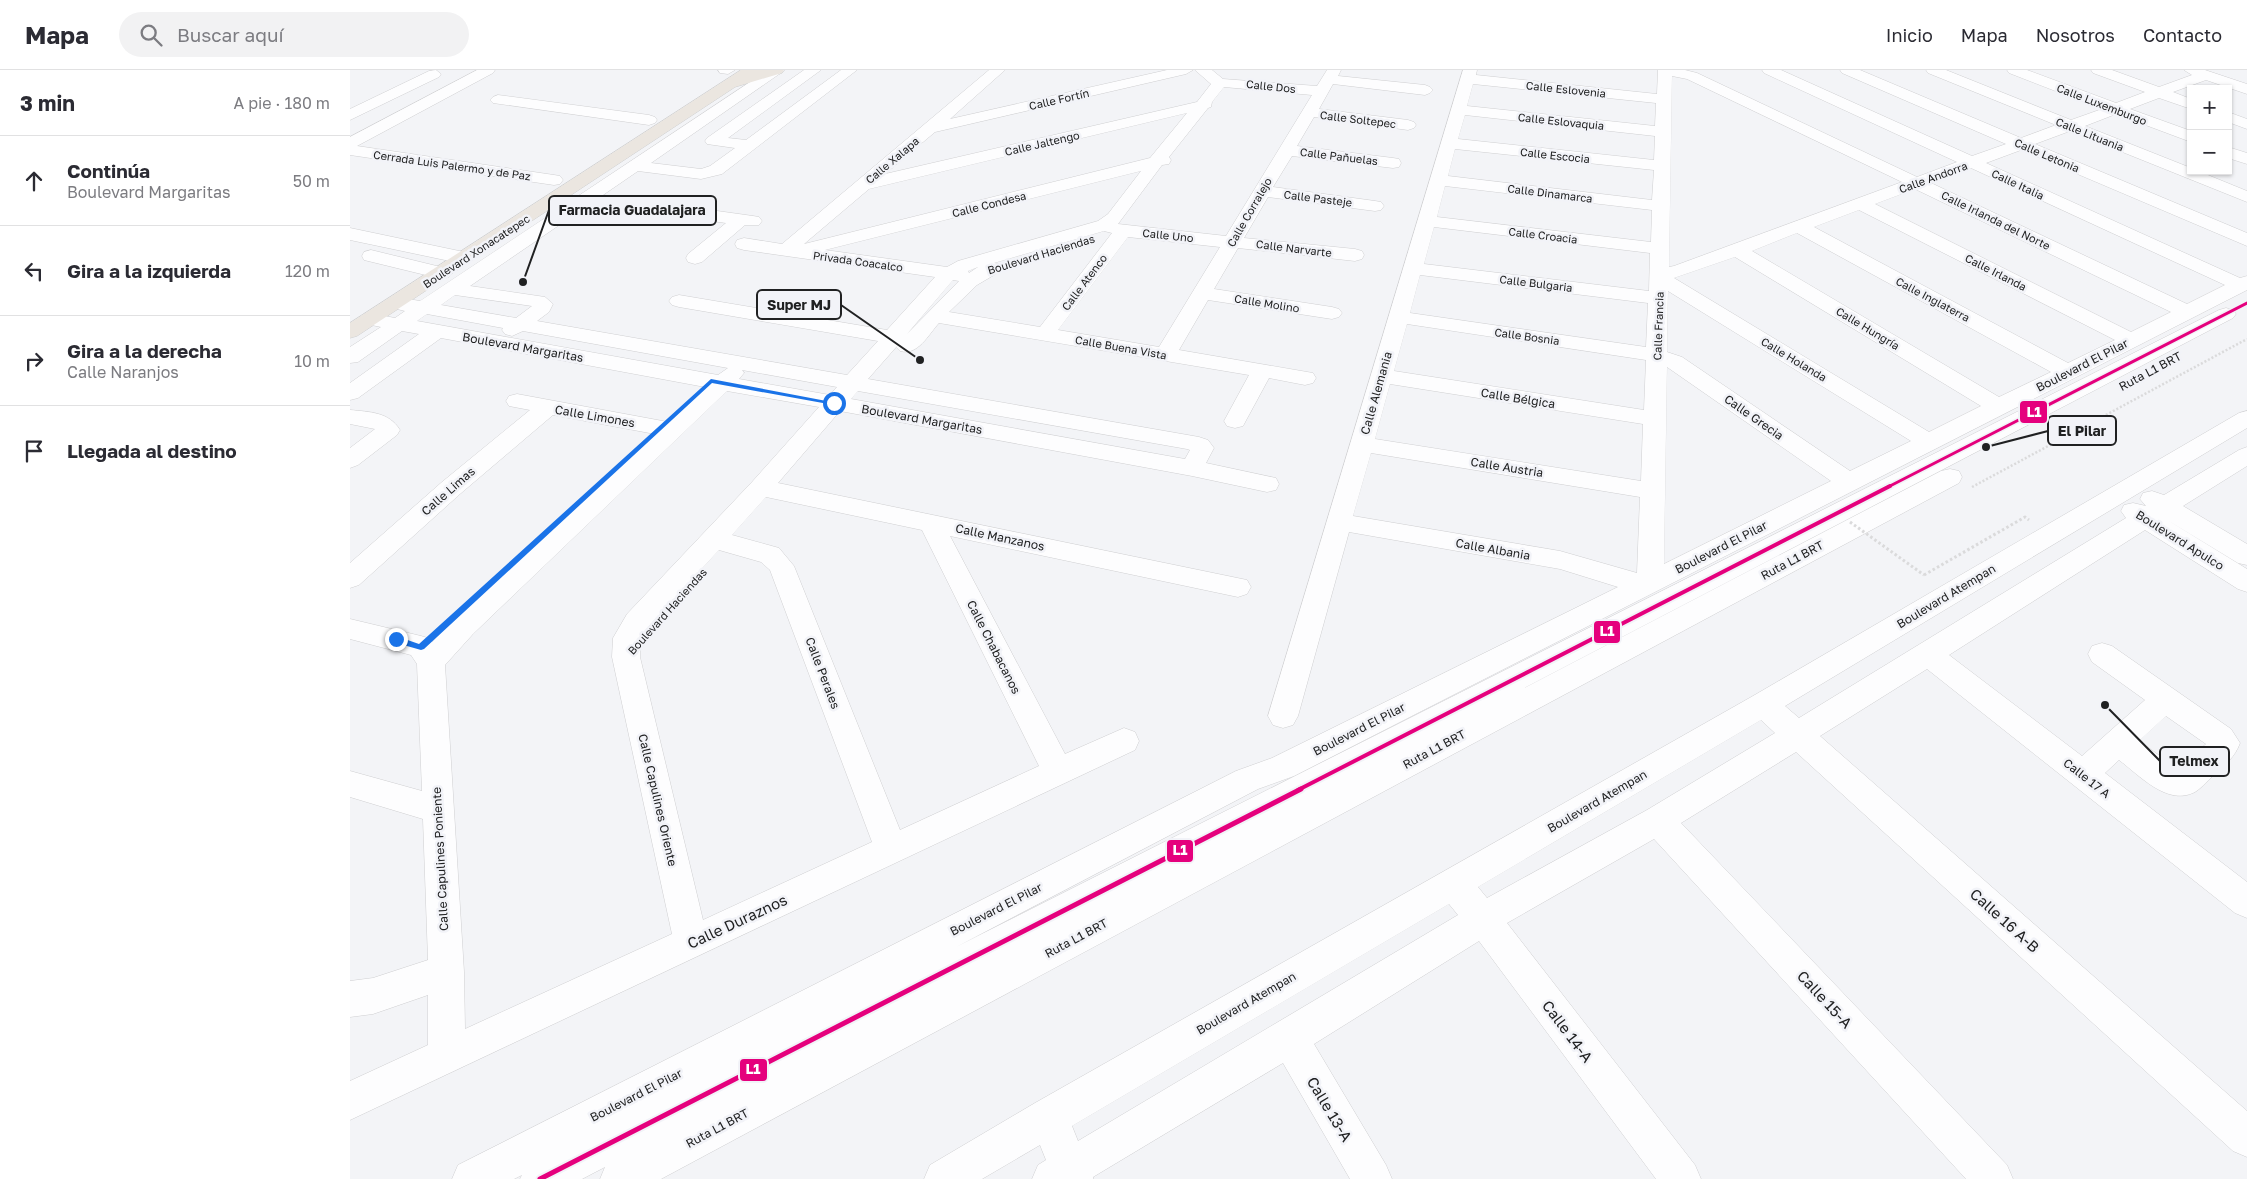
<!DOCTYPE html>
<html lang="es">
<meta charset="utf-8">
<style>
:root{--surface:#fff;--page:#f2f2f3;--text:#2b2b33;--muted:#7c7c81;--line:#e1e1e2}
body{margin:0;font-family:"Golos Text",sans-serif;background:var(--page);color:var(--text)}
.controls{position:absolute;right:15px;top:15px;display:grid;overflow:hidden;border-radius:0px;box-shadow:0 1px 4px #0004}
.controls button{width:45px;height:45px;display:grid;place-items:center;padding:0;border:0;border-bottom:1px solid var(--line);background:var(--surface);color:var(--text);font:25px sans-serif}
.stop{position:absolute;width:15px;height:15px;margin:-11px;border:4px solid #1a73e8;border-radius:50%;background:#fff}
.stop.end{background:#1a73e8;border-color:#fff;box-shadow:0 1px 5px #0008}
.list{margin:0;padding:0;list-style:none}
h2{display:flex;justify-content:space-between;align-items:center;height:65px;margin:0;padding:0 20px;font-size:21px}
h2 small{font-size:16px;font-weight:400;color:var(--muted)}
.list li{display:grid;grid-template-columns:32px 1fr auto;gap:15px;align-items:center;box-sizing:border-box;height:90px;padding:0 20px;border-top:1px solid var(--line)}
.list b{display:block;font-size:19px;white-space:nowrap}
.list p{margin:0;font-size:16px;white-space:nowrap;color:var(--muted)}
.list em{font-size:16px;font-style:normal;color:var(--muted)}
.icon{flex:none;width:28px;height:28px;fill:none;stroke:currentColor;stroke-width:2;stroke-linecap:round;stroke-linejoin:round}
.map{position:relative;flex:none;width:1897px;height:1109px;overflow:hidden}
header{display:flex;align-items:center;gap:30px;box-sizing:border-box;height:70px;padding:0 25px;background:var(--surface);border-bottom:1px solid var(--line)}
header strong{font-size:24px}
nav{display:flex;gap:28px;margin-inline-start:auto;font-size:18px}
.search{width:350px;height:45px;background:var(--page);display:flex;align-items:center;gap:12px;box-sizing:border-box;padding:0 18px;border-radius:28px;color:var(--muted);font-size:19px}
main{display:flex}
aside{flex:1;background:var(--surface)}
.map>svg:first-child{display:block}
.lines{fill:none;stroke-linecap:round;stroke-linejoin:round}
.minor-casing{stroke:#cfcfd1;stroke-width:1}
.major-casing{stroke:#cecfd0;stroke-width:1}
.path-far1{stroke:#dadadb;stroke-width:2.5;stroke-dasharray:2 2;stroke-linecap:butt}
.path{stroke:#dadadb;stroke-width:3;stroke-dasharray:2.5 2.5;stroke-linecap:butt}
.minor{fill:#fdfdfe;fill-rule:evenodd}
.major{fill:#ebe6e0;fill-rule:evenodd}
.path-bridge{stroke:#dadadb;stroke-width:3;stroke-dasharray:2.5 2.5;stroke-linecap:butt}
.bus-1-far2-casing{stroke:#f2f3f8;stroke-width:6}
.bus-1-far1-casing{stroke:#f2f3f8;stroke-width:8}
.bus-1-casing{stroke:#f2f3f8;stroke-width:9}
.bus-1-far2{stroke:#e5007d;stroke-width:3}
.bus-1-far1{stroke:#e5007d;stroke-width:4}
.bus-1{stroke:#e5007d;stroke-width:5}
.route{fill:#1a73e8}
.labels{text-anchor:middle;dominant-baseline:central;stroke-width:5;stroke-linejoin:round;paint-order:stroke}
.far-street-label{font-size:11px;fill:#202122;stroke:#f2f3f8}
.street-label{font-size:12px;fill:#202122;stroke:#f2f3f8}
.near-street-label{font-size:15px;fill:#202122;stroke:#f2f3f8}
.leader{fill:none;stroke:#202122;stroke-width:2}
.callout-dot{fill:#202122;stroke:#f2f3f8;stroke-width:2}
.callout{fill:#f2f3f8;stroke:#202122;stroke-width:2}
.callout-label{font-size:14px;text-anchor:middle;font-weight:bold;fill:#202122}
.line-badge{stroke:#f2f3f8;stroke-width:2}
.badge-label{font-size:14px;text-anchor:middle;font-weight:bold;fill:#fff}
</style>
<header>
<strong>Mapa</strong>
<div class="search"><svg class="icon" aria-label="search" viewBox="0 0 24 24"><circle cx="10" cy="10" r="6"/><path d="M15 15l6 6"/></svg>Buscar aquí</div>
<nav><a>Inicio</a><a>Mapa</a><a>Nosotros</a><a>Contacto</a></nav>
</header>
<main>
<aside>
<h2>3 min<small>A pie · 180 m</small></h2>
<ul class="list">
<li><svg class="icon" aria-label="ahead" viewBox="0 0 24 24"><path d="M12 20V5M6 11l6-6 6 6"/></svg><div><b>Continúa</b><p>Boulevard Margaritas</p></div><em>50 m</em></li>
<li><svg class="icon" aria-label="left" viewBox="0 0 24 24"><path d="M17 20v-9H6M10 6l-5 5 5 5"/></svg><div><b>Gira a la izquierda</b></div><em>120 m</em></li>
<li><svg class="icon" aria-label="right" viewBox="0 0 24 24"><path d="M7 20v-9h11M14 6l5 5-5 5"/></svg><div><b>Gira a la derecha</b><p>Calle Naranjos</p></div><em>10 m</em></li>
<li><svg class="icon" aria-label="arrive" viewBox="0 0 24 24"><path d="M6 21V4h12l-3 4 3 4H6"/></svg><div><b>Llegada al destino</b></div></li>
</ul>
</aside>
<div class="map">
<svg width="1897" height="1109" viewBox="0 0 1897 1109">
<rect width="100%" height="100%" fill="#f3f4f7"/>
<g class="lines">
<defs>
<g id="minor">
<path d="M 86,0 L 91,4 L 89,7 L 0,50 L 0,39 L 79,1 Z"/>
<path d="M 127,0 L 145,0 L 143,3 L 7,76 L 204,105 L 210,106 L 213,110 L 210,114 L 204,115 L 0,85 L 0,67 Z"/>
<path d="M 368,0 L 385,0 L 378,4 L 370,3 Z"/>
<path d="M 418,0 L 435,0 L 301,93 L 351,99 L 360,96 L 385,78 L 357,74 L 355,71 L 357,68 L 454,0 L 471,0 L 378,68 L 396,70 L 491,0 L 507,0 L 372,104 L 351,109 L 288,101 L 253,125 L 403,146 L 409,147 L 412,151 L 409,155 L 395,155 L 352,192 L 345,194 L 338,192 L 336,188 L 338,184 L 376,153 L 240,134 L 120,216 L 195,227 L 203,234 L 199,242 L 187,251 L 497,305 L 528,271 L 329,237 L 322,235 L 319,231 L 322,227 L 329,225 L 537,260 L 585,207 L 394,180 L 387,178 L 385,174 L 387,170 L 394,168 L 432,174 L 639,0 L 655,0 L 600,49 L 817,0 L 843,0 L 836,4 L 585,62 L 535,104 L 847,32 L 861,14 L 845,0 L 862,0 L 873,9 L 967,16 L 977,0 L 991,0 L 988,6 L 1075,15 L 1080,17 L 1083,20 L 1080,23 L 1075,25 L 983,14 L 969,39 L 1058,50 L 1064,52 L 1066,55 L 1064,58 L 1058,60 L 964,47 L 947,76 L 1043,88 L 1049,89 L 1051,93 L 1049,97 L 1043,98 L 942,86 L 923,117 L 1025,131 L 1031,132 L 1034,136 L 1031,140 L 1025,141 L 918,127 L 894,168 L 1005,179 L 1012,181 L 1014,185 L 1012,189 L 1005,191 L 888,178 L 864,219 L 982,237 L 989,239 L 992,243 L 989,247 L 982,249 L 858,230 L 829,280 L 963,303 L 966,308 L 963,313 L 955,315 L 919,308 L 893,356 L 885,358 L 877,356 L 874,351 L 899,305 L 589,253 C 578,265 568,286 550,281 L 546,277 L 548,275 L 518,309 L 849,367 L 858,370 L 864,378 L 856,393 L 926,408 L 929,414 L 926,420 L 917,422 L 842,406 L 490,341 L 428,413 L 897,510 L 901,517 L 897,524 L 888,527 L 600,466 L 715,684 L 774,658 L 785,662 L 789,671 L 785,680 L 0,1050 L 0,1011 L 78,975 L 78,925 L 23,944 L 0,947 L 0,911 L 23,908 L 78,890 L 73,749 L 0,727 L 0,701 L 72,721 L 67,594 L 61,585 L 0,569 L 0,549 L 71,566 L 81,569 L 82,572 L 103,550 L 305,364 L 203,345 L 110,424 L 9,515 L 0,518 L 0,493 L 92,412 L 180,340 L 159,336 L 156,331 L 159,326 L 167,324 L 318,352 L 355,317 L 91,268 L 8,328 L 0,330 L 0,313 L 69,264 L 52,261 L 8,292 L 0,293 L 0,277 L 31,257 L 12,253 L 9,249 L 12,245 L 19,243 L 45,248 L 55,241 L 39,237 L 36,233 L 39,229 L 46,227 L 70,231 ZM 874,17 L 962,25 L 876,166 L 768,154 L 812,95 L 819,94 L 821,90 L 819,87 L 858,38 L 861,37 L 862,32 ZM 837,43 L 800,88 L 454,174 L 519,119 ZM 791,101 L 758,144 L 748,151 L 608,191 L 597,197 L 475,180 ZM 754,161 L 762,163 L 690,257 L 599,242 L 627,215 L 649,202 L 652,198 L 649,194 L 644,193 ZM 778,167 L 870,177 L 809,277 L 708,260 ZM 628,197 L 619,203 L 618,201 ZM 603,210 L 609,211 L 557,264 ZM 105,225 L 182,236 L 166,248 L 91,235 ZM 77,244 L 153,258 L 152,260 L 155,264 L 162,266 L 173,261 L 378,298 L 368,305 L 67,251 ZM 392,300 L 487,317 L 480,325 L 389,309 L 394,303 ZM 377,321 L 469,337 L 402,412 L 277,544 L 263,568 L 262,587 L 322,864 L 115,959 L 114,902 L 95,595 L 123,564 ZM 508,321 L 837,379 L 840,380 L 835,389 L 501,329 ZM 416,427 L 572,460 L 689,696 L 550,760 L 444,496 L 429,478 L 382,465 ZM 369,480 L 411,492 L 420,500 L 522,772 L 353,850 L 290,587 L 290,572 L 297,558 Z"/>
<path d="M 1113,0 L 1127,0 L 1126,5 L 1307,24 L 1308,0 L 1335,0 L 1347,3 L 1567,107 L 1607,92 L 1414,3 L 1412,0 L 1431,0 L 1622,86 L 1656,74 L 1492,3 L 1490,0 L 1510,0 L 1671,68 L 1706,55 L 1578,3 L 1576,0 L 1596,0 L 1721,50 L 1752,39 L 1659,3 L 1657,0 L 1677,0 L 1766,33 L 1795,22 L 1743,3 L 1741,0 L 1762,0 L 1809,17 L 1842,5 L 1834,0 L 1855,0 L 1897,14 L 1897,24 L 1856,10 L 1823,22 L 1841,29 L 1841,39 L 1809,28 L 1780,39 L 1841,61 L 1841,72 L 1766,44 L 1735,56 L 1841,98 L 1841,101 L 1848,101 L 1897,121 L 1897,132 L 1720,61 L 1685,74 L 1897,163 L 1897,176 L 1671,80 L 1636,93 L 1890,208 L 1897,206 L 1897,220 L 944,706 L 908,719 L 606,877 L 1869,240 L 1876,238 L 1883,240 L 1886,244 L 1883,248 L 1084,665 L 1591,401 L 1600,399 L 1609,401 L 1612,407 L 1609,413 L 311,1109 L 250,1109 L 255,1097 L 232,1109 L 170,1109 L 172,1105 L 164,1109 L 102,1109 L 108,1095 L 886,701 L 922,688 L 1268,517 L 1210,499 L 999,462 L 948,646 L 943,655 L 933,658 L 923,655 L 918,646 ZM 1322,6 L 1337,9 L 1552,112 L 1324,196 L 1319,197 ZM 1123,14 L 1306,33 L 1305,56 L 1117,36 ZM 1115,45 L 1305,66 L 1304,90 L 1108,69 ZM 1105,79 L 1304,100 L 1302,130 L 1098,106 ZM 1621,98 L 1875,215 L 1837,234 L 1581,113 ZM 1095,116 L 1302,140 L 1301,172 L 1087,147 ZM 1565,119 L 1821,242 L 1781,262 L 1525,134 ZM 1509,140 L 1765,270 L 1718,293 L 1464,157 ZM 1084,157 L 1300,183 L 1299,221 L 1074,194 ZM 1447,163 L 1701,302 L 1649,327 L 1402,181 ZM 1385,187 L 1631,336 L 1579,362 L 1324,208 ZM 1070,205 L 1298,233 L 1296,277 L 1060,243 ZM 1318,221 L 1561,371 L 1500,401 L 1332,287 L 1317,282 ZM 1057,254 L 1296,290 L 1294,340 L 1044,301 ZM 1317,297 L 1481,411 L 1314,494 ZM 1040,314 L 1293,354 L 1291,411 L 1025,369 ZM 1021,383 L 1290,427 L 1287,503 L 1210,481 L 1003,446 Z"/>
<path d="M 148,25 L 299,45 L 305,47 L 307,50 L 305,53 L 299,55 L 143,33 L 140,30 L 143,27 Z"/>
<path d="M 1878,42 L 1897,49 L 1897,59 L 1878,52 Z"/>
<path d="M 1878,77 L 1897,83 L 1897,94 L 1878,88 Z"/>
<path d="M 0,158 L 114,182 L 121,184 L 123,188 L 121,192 L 114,194 L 0,170 Z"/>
<path d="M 21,180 L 99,199 L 102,203 L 99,207 L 92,209 L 14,190 L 12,186 L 14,182 Z"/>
<path d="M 0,340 C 20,342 39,342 50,360 L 47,365 L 8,395 L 0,398 L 0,378 L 25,359 L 0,354 Z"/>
<path d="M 1897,341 L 1897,358 L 1435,636 L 1449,648 L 1776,448 L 1771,441 L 1774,435 L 1783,433 L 1796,436 L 1790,429 L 1793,423 L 1802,421 L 1814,425 L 1889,380 L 1897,377 L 1897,396 L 1833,436 L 1897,474 L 1897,495 L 1888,493 L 1814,448 L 1897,499 L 1897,522 L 1888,519 L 1795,460 L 1599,585 L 1732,686 L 1795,630 L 1742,592 L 1738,584 L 1742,576 L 1752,573 L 1762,576 L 1881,659 L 1890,673 C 1885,687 1875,695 1863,706 C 1857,711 1850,720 1843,723 C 1816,735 1789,705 1769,690 L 1755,703 L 1897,812 L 1897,848 L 1885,843 L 1577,599 L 1470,666 L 1897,1041 L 1897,1087 L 1883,1081 L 1446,682 L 1331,753 L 1657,1095 L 1663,1109 L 1616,1109 L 1304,769 L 1157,853 L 1345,1095 L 1351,1109 L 1306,1109 L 1129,871 L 964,974 L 1036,1095 L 1042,1109 L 1000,1109 L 933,993 L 743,1107 L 743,1109 L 682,1109 L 688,1095 L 696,1090 L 690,1075 L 632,1109 L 574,1109 L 580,1095 L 685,1033 L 1403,626 L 1889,343 ZM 1816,646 L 1856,674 L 1828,699 L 1789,671 ZM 1411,650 L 1425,663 L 1297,740 L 1137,828 L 1128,817 ZM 1099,834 L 1108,845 L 728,1071 L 722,1056 Z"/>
</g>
<path id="major" d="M 391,0 L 434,0 L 432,3 L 385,17 L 7,266 L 0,268 L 0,253 Z"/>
</defs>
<!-- minor casing -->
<use href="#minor" class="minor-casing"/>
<!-- major casing -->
<use href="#major" class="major-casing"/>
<!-- path-far1 -->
<path class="path-far1" d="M 1622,417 L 1897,269"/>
<!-- path -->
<path class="path" d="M 1574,505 L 1675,447 L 1679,450"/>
<!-- minor -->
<use href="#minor" class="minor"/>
<!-- major -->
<use href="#major" class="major"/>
<!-- path-bridge -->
<path class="path-bridge" d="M 1500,452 L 1574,505"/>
<defs>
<path id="bus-1-far2" d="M 1538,417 L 1897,233"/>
<path id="bus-1-far1" d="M 948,720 L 1540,416"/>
<path id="bus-1" d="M 190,1109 L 951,719"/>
</defs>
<!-- bus-1-far2 casing -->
<use href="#bus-1-far2" class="bus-1-far2-casing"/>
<!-- bus-1-far1 casing -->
<use href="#bus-1-far1" class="bus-1-far1-casing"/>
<!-- bus-1 casing -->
<use href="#bus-1" class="bus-1-casing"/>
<!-- bus-1-far2 -->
<use href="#bus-1-far2" class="bus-1-far2"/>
<!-- bus-1-far1 -->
<use href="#bus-1-far1" class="bus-1-far1"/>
<!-- bus-1 -->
<use href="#bus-1" class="bus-1"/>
</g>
<!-- route -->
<path class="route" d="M 361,309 L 487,333 L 484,335 L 362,313 L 74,579 L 71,580 L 43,572 L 42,569 L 46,566 L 69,574 Z"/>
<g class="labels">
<!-- far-street labels -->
<g class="far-street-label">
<text transform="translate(921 16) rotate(6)">Calle Dos</text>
<text transform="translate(1216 19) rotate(6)">Calle Eslovenia</text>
<text transform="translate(709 29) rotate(-13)">Calle Fortín</text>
<text transform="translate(1752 34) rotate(21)">Calle Luxemburgo</text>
<text transform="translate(1008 49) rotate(7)">Calle Soltepec</text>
<text transform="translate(1211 51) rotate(6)">Calle Eslovaquia</text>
<text transform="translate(1740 64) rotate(22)">Calle Lituania</text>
<text transform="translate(692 73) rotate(-13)">Calle Jaltengo</text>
<text transform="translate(1205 85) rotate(6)">Calle Escocia</text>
<text transform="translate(1697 85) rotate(23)">Calle Letonia</text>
<text transform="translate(989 86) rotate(7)">Calle Pañuelas</text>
<text transform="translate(542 90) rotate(-40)">Calle Xalapa</text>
<text transform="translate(102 95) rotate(8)">Cerrada Luis Palermo y de Paz</text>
<text transform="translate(1583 107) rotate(-20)">Calle Andorra</text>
<text transform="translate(1668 114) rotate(25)">Calle Italia</text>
<text transform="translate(1200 123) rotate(7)">Calle Dinamarca</text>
<text transform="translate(968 128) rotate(7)">Calle Pasteje</text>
<text transform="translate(639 134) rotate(-14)">Calle Condesa</text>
<text transform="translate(899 142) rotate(-60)">Calle Corralejo</text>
<text transform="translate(1646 150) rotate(26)">Calle Irlanda del Norte</text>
<text transform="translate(818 165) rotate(6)">Calle Uno</text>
<text transform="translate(1193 165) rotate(7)">Calle Croacia</text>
<text transform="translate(944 178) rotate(7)">Calle Narvarte</text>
<text transform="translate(126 181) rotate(-33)">Boulevard Xonacatepec</text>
<text transform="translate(691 184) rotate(-17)">Boulevard Haciendas</text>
<text transform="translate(508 191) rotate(8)">Privada Coacalco</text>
<text transform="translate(1646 202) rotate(27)">Calle Irlanda</text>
<text transform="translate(734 212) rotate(-53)">Calle Atenco</text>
<text transform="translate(1186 213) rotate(7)">Calle Bulgaria</text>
<text transform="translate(1583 229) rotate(28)">Calle Inglaterra</text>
<text transform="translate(917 233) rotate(9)">Calle Molino</text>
<text transform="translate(1308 256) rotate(-88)">Calle Francia</text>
<text transform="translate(1518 258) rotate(31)">Calle Hungría</text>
<text transform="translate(1177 266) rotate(8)">Calle Bosnia</text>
<text transform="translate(771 277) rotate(10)">Calle Buena Vista</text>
<text transform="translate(1444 289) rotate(31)">Calle Holanda</text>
<text transform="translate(317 541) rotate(-48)">Boulevard Haciendas</text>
</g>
<!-- street labels -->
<g class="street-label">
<text transform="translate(173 277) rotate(10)">Boulevard Margaritas</text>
<text transform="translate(1732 295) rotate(-27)">Boulevard El Pilar</text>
<text transform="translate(1800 301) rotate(-28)">Ruta L1 BRT</text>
<text transform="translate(1026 323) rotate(-74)">Calle Alemania</text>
<text transform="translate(1168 328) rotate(9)">Calle Bélgica</text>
<text transform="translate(245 346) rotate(10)">Calle Limones</text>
<text transform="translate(1404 347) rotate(35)">Calle Grecia</text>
<text transform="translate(572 349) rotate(10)">Boulevard Margaritas</text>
<text transform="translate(1157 397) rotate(9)">Calle Austria</text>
<text transform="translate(98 421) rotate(-41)">Calle Limas</text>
<text transform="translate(650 467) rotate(12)">Calle Manzanos</text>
<text transform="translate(1830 470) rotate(32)">Boulevard Apulco</text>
<text transform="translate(1371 477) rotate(-27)">Boulevard El Pilar</text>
<text transform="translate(1143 479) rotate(10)">Calle Albania</text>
<text transform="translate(1442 490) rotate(-28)">Ruta L1 BRT</text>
<text transform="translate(1596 526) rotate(-31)">Boulevard Atempan</text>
<text transform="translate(644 577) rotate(63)">Calle Chabacanos</text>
<text transform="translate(473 603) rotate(69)">Calle Perales</text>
<text transform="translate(1009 659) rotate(-27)">Boulevard El Pilar</text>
<text transform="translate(1084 679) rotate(-28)">Ruta L1 BRT</text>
<text transform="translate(1737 708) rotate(38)">Calle 17 A</text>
<text transform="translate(308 730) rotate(77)">Calle Capulines Oriente</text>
<text transform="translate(1247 731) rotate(-30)">Boulevard Atempan</text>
<text transform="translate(90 789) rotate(-93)">Calle Capulines Poniente</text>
<text transform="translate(646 839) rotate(-27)">Boulevard El Pilar</text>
<text transform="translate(726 868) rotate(-28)">Ruta L1 BRT</text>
<text transform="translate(896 933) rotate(-30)">Boulevard Atempan</text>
<text transform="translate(286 1025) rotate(-27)">Boulevard El Pilar</text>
<text transform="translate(367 1058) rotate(-28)">Ruta L1 BRT</text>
</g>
<!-- near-street labels -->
<g class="near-street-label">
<text transform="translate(1655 850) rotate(42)">Calle 16 A-B</text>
<text transform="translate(387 851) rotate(-25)">Calle Duraznos</text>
<text transform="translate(1475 929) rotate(47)">Calle 15-A</text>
<text transform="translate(1218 961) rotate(53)">Calle 14-A</text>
<text transform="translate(980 1039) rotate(59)">Calle 13-A</text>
</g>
</g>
<!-- callouts -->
<path class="leader" d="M173 212L199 140M570 290L491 235M1636 377L1698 361M1755 635L1810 691"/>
<g class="callout-dot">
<circle cx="173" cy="212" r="5"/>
<circle cx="570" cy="290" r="5"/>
<circle cx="1636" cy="377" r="5"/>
<circle cx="1755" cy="635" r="5"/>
</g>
<g class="callout">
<rect x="199" y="126" width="167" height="29" rx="5"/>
<rect x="407" y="220" width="84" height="29" rx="5"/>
<rect x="1698" y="346" width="68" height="29" rx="5"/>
<rect x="1810" y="677" width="69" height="29" rx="5"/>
</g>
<g class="callout-label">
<text x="282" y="145">Farmacia Guadalajara</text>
<text x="449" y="240">Super MJ</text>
<text x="1732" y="366">El Pilar</text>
<text x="1844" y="696">Telmex</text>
</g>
<g class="line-badge">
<rect x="1669" y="330" width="29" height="24" rx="5" fill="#e5007d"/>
<rect x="1243" y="550" width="28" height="24" rx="5" fill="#e5007d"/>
<rect x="816" y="769" width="28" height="24" rx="5" fill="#e5007d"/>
<rect x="389" y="988" width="29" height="24" rx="5" fill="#e5007d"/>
</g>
<g class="badge-label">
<text x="1684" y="347">L1</text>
<text x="1257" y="566">L1</text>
<text x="830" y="785">L1</text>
<text x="403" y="1004">L1</text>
</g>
</svg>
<div class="controls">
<button>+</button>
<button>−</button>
</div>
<div class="stop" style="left:484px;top:333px"></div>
<div class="stop end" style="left:46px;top:569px"></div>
</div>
</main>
